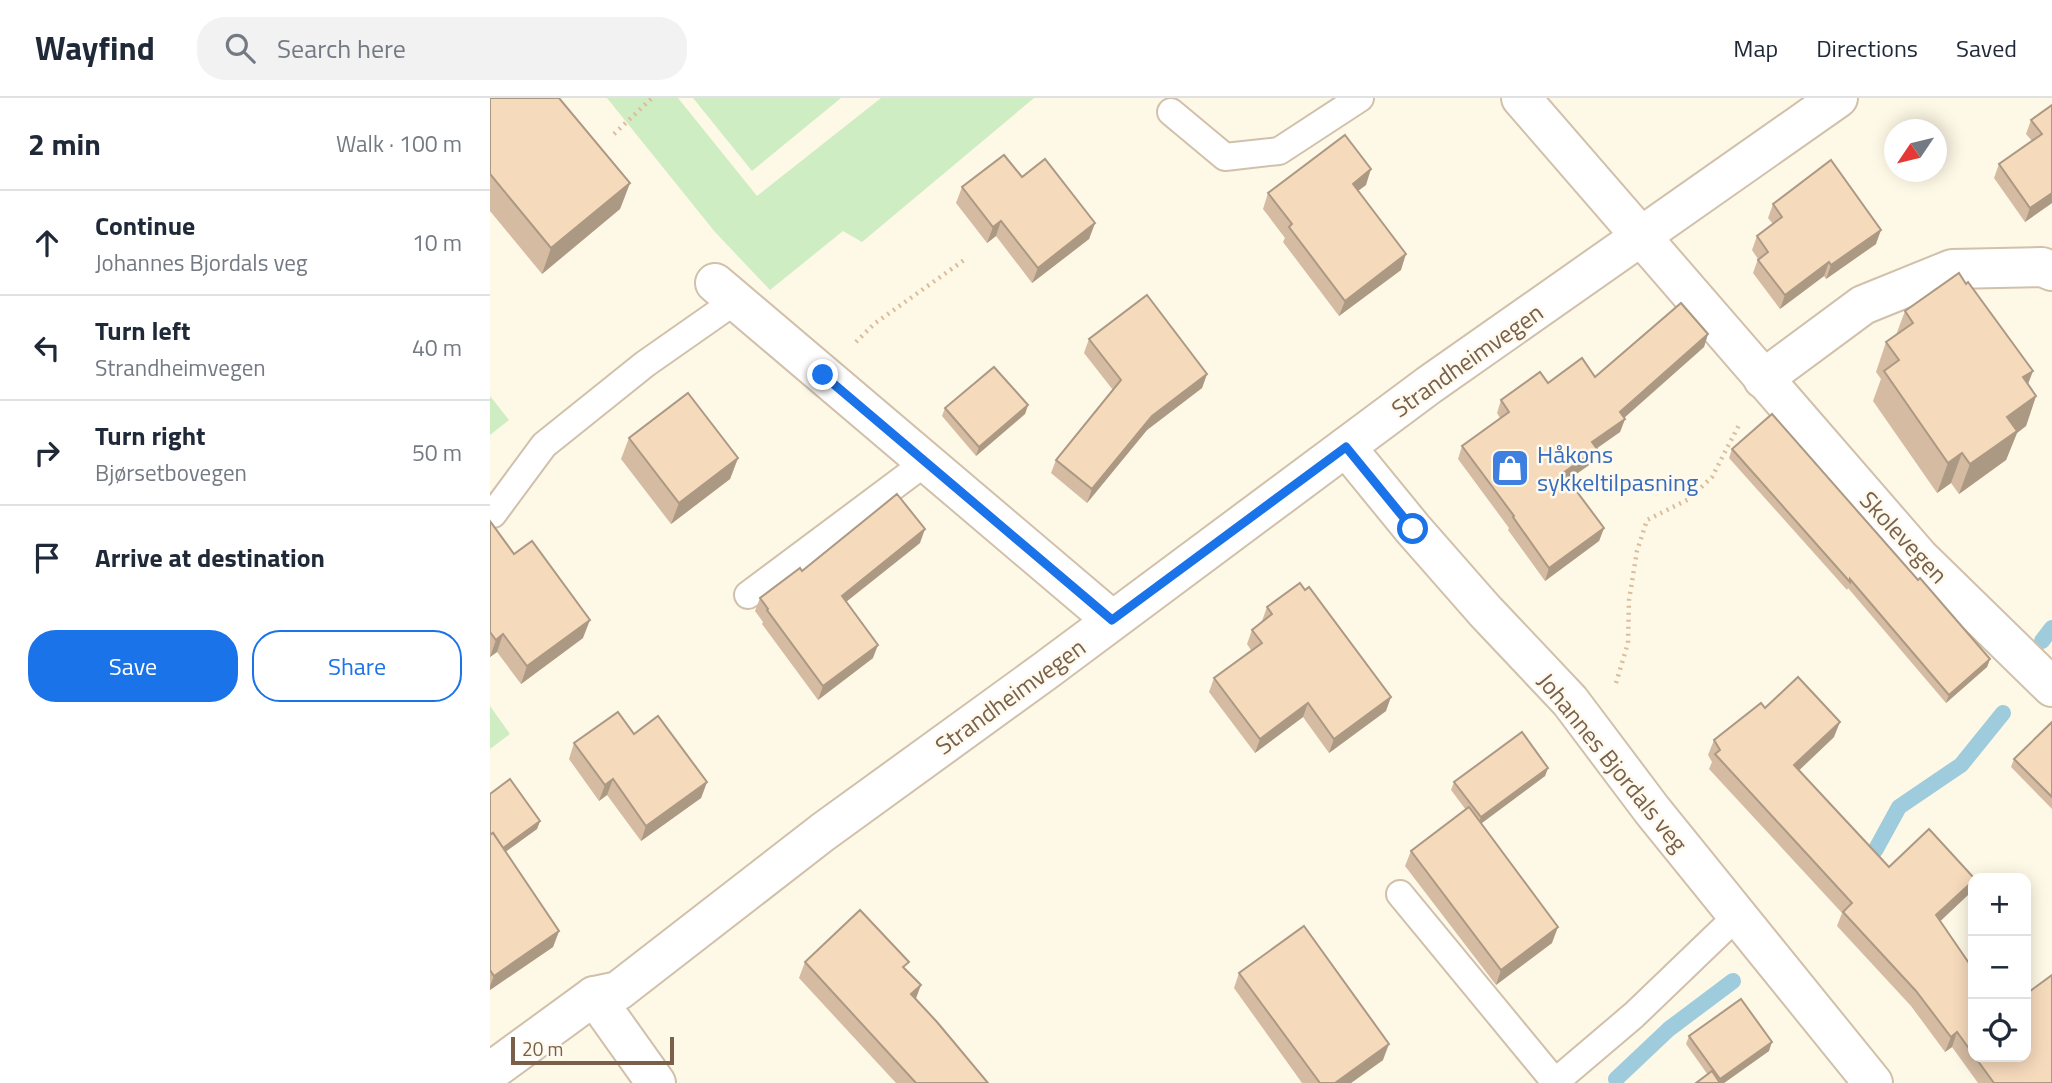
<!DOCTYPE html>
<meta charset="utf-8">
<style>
:root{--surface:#fff;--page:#f2f2f3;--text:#1f2937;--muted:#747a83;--line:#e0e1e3;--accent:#1a73e8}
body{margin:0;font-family:"Titillium Web",sans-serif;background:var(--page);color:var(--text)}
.controls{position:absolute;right:21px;bottom:21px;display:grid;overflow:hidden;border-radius:14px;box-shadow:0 4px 18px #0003}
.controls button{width:63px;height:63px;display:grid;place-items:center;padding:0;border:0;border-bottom:2px solid var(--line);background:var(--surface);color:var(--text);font:35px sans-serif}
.compass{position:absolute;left:1394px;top:21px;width:63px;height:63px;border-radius:50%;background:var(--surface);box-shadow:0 4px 18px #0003;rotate:235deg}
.scale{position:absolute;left:21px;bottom:18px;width:163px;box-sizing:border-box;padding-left:7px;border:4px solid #7a6048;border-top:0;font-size:19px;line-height:24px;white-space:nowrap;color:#7a6048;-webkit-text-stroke:5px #fffaef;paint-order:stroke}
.stop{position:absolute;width:21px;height:21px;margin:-16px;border:5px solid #1a73e8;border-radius:50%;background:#fff}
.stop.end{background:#1a73e8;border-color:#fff;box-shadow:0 2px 7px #0008}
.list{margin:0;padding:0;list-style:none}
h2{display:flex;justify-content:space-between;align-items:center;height:91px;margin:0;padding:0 28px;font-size:30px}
h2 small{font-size:23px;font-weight:400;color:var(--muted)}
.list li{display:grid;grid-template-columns:46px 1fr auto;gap:21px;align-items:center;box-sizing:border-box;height:105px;padding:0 28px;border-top:2px solid var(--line)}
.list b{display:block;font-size:26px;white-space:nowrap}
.list p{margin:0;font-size:23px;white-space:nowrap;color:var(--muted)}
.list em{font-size:23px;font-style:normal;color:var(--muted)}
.actions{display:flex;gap:14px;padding:21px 28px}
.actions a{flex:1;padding:16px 0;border:2px solid var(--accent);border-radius:28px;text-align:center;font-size:24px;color:var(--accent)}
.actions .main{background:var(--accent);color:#fff}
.icon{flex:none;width:38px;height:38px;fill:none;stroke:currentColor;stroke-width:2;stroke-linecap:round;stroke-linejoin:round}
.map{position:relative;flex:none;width:1562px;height:985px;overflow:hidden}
header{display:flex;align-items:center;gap:42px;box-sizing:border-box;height:98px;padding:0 35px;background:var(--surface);border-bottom:2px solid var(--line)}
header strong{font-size:33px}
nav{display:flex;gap:38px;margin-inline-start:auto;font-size:24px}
.search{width:490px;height:63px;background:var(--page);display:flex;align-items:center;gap:18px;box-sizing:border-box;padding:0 24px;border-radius:28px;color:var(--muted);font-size:26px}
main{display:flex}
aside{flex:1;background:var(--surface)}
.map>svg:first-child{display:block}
.green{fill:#cfedc3}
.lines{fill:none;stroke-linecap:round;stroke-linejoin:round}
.stream{stroke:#9eccdd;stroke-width:16}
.service-casing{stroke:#d1c0ab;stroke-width:30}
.minor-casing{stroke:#d1c0ab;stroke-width:42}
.path{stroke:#dbbd9e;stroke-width:4.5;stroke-dasharray:2 5;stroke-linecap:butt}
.service{stroke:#fff;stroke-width:26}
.minor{stroke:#fff;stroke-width:38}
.wall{fill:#d4bba2}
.shaded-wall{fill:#ac9984}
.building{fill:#f6dabc;stroke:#ac9984;stroke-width:2}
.route{stroke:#1a73e8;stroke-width:9}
.labels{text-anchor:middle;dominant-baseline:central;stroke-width:5;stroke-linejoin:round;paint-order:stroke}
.street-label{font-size:24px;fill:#7a6048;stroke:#fffaef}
.shop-label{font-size:24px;fill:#366cbe;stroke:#fffaef;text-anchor:start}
</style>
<header>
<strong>Wayfind</strong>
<div class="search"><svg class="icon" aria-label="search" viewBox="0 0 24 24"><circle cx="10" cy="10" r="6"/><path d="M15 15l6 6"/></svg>Search here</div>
<nav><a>Map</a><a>Directions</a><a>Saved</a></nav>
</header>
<main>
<aside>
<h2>2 min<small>Walk · 100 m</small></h2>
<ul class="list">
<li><svg class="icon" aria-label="ahead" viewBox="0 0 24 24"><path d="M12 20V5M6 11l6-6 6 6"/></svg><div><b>Continue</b><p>Johannes Bjordals veg</p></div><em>10 m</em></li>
<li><svg class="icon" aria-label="left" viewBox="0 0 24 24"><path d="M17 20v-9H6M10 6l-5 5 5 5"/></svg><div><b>Turn left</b><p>Strandheimvegen</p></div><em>40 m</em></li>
<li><svg class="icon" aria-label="right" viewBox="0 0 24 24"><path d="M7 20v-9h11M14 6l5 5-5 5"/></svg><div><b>Turn right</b><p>Bjørsetbovegen</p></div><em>50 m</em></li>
<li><svg class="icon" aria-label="arrive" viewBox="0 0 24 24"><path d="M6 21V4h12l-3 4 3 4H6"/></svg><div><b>Arrive at destination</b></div></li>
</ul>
<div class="actions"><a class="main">Save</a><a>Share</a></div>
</aside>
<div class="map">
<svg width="1562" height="985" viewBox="0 0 1562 985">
<rect width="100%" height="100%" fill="#fef8e6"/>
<!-- green -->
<g class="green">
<path d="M 117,0 L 188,0 L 267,98 L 391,0 L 544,0 L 372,144 L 353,133 L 280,192 L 225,134 Z"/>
<path d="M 203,0 L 351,0 L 262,73 Z"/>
<path d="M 0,298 L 19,322 L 0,337 Z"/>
<path d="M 0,608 L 20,636 L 0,651 Z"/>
</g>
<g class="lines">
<!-- stream -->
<g class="stream">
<path d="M 1552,543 L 1562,530"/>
<path d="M 1370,770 L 1386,751 L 1409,709 L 1471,667 L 1513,615"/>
<path d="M 1126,981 L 1179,931 L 1243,883"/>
</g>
<defs>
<g id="service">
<path d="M 681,14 L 735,59 L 789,53 L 870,0"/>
<path d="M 3,416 L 54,347 L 155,266 L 245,203"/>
<path d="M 258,497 L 436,364"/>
<path d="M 910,796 L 1065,984"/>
<path d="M 1064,985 L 1144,917 L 1246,819"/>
</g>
<g id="minor">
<path d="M 1031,0 L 1429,459 L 1562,589"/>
<path d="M 225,185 L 622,522"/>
<path d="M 1273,281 L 1373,207 L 1462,171 L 1552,169 L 1562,173"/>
<path d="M 856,349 L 923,431 L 995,513 L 1080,603 L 1162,712 L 1383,985"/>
<path d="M 104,898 L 166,985"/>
<path d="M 0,974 L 104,898 L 128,893 L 333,734 L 555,573 L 939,287 L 1348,0"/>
</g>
</defs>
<!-- service casing -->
<use href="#service" class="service-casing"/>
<!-- minor casing -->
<use href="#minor" class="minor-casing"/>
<!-- path -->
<g class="path">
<path d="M 124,36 L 162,0"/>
<path d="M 366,244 L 384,226 L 477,160"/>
<path d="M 1126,585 L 1138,545 L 1139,502 L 1147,453 L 1157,422 L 1199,401 L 1222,379 L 1250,325"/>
</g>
<!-- service -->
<use href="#service" class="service"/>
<!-- minor -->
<use href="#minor" class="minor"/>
</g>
<!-- wall -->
<g class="wall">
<path d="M 0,0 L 140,85 L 130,111 L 52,176 L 0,113 Z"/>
<path d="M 1562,7 L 1562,105 L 1535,124 L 1504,80 L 1509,66 L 1542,43 L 1536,36 L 1541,22 Z"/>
<path d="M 532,79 L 605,125 L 599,141 L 542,185 L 506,138 L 497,145 L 466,105 L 472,89 Z"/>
<path d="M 876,87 L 868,93 L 911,172 L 849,218 L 793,144 L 795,140 L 773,111 L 778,95 Z"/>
<path d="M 1283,106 L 1386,146 L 1336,181 L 1334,178 L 1290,211 L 1263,175 L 1268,161 L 1262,152 L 1267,138 L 1283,126 L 1278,120 Z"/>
<path d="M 1415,213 L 1538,286 L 1546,298 L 1536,328 L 1527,335 L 1516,362 L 1469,396 L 1461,385 L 1447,395 L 1383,303 L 1391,281 L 1386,274 L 1396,244 L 1406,237 Z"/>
<path d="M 1218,236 L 1214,249 L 1134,320 L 1135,321 L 1130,334 L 1106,351 L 1102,365 L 1078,382 L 1114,430 L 1109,443 L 1055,483 L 1018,432 L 1019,430 L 968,361 L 972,348 L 1010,320 L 1007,315 L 1011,302 L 1058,285 L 1105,279 Z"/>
<path d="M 599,241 L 717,276 L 712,290 L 657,332 L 597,405 L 561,375 L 566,362 L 623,292 L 594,255 Z"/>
<path d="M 538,307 L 535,316 L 486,358 L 452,318 L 455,310 Z"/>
<path d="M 139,340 L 248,360 L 240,381 L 181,426 L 131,361 Z"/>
<path d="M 1242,351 L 1428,482 L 1500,561 L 1497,569 L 1456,605 L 1358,490 L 1357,492 L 1239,360 Z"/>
<path d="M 0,423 L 24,456 L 93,540 L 31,586 L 7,554 L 0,559 Z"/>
<path d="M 430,445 L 356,504 L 383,560 L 328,602 L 272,526 L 273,524 L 265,513 L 270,500 L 312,473 Z"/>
<path d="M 777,509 L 896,613 L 839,655 L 813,619 L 765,655 L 719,594 L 724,580 L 761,552 L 757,546 L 762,532 L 772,523 Z"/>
<path d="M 1275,610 L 1344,639 L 1309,672 L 1399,769 L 1479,796 L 1450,823 L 1483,871 L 1483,959 L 1536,959 L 1562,985 L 1488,985 L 1462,949 L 1455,954 L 1421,908 L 1347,828 L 1352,815 L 1219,671 L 1222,664 L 1218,657 L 1224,642 Z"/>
<path d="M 1562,624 L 1562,711 L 1521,669 L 1524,661 Z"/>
<path d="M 144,636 L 217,684 L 211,700 L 151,743 L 117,697 L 109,703 L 79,661 L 84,645 Z"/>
<path d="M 1058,670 L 1055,678 L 991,725 L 1062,845 L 1006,887 L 915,768 L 921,753 L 976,712 L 961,692 L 964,684 Z"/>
<path d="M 0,696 L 50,723 L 47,731 L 15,754 L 69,833 L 63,849 L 0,892 Z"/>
<path d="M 315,864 L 416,871 L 426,901 L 498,985 L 406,985 L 309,880 Z"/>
<path d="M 749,875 L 893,962 L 861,985 L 812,985 L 744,890 Z"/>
<path d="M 1199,938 L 1279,953 L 1234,985 L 1206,985 L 1218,977 L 1196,946 Z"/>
</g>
<!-- shaded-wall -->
<g class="shaded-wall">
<path d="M 881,71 L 876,87 L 857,101 L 863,86 Z"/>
<path d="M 140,85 L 130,111 L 52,176 L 61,150 Z"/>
<path d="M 1562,95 L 1562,105 L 1535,124 L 1540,110 Z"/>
<path d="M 511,123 L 506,138 L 497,145 L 503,129 Z"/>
<path d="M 605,125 L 599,141 L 542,185 L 548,170 Z"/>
<path d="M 1391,132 L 1386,146 L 1336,181 L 1341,167 Z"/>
<path d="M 916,156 L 911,172 L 849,218 L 855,203 Z"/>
<path d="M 1339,164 L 1334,178 L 1290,211 L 1295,197 Z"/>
<path d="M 1218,236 L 1214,249 L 1126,327 L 1135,321 L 1130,334 L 1097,357 L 1102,344 L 1130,314 Z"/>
<path d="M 1543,273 L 1532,302 L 1533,279 Z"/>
<path d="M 717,276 L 712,290 L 657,332 L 597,405 L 602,391 L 662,318 Z"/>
<path d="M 1546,298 L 1536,328 L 1527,335 L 1516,362 L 1469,396 L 1480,366 L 1517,319 Z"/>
<path d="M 538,307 L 535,316 L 486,358 L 489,349 Z"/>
<path d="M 1107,351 L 1102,365 L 1069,388 L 1073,375 Z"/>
<path d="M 1472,355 L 1461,385 L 1447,395 L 1458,365 Z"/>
<path d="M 248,360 L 240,381 L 181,426 L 189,405 Z"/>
<path d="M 1114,430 L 1109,443 L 1055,483 L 1059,470 Z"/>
<path d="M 435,431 L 430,445 L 347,511 L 352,498 Z"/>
<path d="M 100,522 L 93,540 L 31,586 L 37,568 Z"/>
<path d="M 13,536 L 7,554 L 0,559 L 6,542 Z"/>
<path d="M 388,547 L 383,560 L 328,602 L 333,588 Z"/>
<path d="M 1500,561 L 1497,569 L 1456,605 L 1459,597 Z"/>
<path d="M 901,599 L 896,613 L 839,655 L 844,641 Z"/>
<path d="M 818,605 L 813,619 L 765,655 L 770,641 Z"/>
<path d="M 1350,624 L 1344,639 L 1299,682 L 1304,667 Z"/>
<path d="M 1058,670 L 1055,678 L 988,728 L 991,719 Z"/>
<path d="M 123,681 L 117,697 L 109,703 L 115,687 Z"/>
<path d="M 217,684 L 211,700 L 151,743 L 156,728 Z"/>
<path d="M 50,723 L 47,731 L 7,760 L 11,752 Z"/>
<path d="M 1483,783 L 1479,796 L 1441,832 L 1446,817 Z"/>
<path d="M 1068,829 L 1062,845 L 1006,887 L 1011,872 Z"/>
<path d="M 69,833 L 63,849 L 0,892 L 0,888 L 4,878 Z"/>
<path d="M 431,887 L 425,903 L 421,896 Z"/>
<path d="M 1467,934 L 1462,949 L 1455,954 L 1461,939 Z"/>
<path d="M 1282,944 L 1279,953 L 1234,985 L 1229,985 L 1230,981 Z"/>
<path d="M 899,946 L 893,962 L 861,985 L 845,985 Z"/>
</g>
<!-- building -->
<g class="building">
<path d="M 0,0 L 69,0 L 140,85 L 61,150 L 0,76 Z"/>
<path d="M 1562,7 L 1562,95 L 1540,110 L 1509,66 L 1552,36 L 1541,22 Z"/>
<path d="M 855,37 L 881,71 L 863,86 L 916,156 L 855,203 L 799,129 L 802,126 L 778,95 Z"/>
<path d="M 514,57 L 532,79 L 555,61 L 605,125 L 548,170 L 511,123 L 503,129 L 472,89 Z"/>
<path d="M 1341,62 L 1391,132 L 1341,167 L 1339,164 L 1295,197 L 1268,162 L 1278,154 L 1267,138 L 1292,119 L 1283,106 Z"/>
<path d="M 1469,175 L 1476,186 L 1478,184 L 1543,273 L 1533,279 L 1546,298 L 1517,319 L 1527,333 L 1480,366 L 1472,355 L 1458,365 L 1394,273 L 1409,262 L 1396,244 L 1423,225 L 1415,213 Z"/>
<path d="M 657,197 L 717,276 L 662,318 L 602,391 L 566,362 L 631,282 L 599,241 Z"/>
<path d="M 1191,205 L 1218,236 L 1130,314 L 1135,321 L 1102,344 L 1107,351 L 1073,375 L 1114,430 L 1059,470 L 1023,419 L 1024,418 L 972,348 L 1019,314 L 1011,302 L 1050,274 L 1058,285 L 1092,260 L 1105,279 Z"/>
<path d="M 504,269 L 538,307 L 489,349 L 455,310 Z"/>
<path d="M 198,295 L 248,360 L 189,405 L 139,340 Z"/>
<path d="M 1282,316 L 1428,482 L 1430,480 L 1500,561 L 1459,597 L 1360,481 L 1360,484 L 1242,351 Z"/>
<path d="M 407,396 L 435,431 L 352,498 L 388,547 L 333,588 L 277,512 L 278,511 L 270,500 L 310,470 L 312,473 Z"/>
<path d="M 0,423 L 24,456 L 42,443 L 100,522 L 37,568 L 13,536 L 6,542 L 0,534 Z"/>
<path d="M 810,485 L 815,492 L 819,489 L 901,599 L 844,641 L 818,605 L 770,641 L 724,580 L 772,545 L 762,532 L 782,516 L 777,509 Z"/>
<path d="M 1308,579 L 1350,624 L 1304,667 L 1399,769 L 1439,731 L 1484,780 L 1483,783 L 1446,817 L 1483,871 L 1483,956 L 1467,934 L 1461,939 L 1426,893 L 1353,814 L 1362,805 L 1225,656 L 1230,652 L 1224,642 L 1271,605 L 1275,610 Z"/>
<path d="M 128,614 L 144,636 L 168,618 L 217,684 L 156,728 L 123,681 L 115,687 L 84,645 Z"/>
<path d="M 1562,624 L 1562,699 L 1524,661 Z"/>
<path d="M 1032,634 L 1058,670 L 991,719 L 964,684 Z"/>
<path d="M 20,681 L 50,723 L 13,750 L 3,735 L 0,737 L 0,696 Z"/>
<path d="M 979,709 L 1068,829 L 1011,872 L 921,753 Z"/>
<path d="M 3,735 L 69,833 L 4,878 L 0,872 L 0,737 Z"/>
<path d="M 370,812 L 419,864 L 413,869 L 431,887 L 421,896 L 447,924 L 498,985 L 426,985 L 315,864 Z"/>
<path d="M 814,828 L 899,946 L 845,985 L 830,985 L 749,875 Z"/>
<path d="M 1562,877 L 1562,985 L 1504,985 L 1485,959 L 1536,959 L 1536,896 Z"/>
<path d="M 1251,901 L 1282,944 L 1230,981 L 1199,938 Z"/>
<path d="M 1222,973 L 1230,985 L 1206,985 Z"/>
</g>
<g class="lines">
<!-- route -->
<path class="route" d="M 333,277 L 622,522 L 856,349 L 923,431"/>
</g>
<!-- icons -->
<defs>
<symbol id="shop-square" viewBox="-11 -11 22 22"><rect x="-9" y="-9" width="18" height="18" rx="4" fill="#3f7fe0" stroke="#fffaef"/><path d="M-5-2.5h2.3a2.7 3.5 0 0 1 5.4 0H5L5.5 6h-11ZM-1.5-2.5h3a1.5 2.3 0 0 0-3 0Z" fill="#fff"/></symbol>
</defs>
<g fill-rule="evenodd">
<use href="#shop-square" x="998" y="348" width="44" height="44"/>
</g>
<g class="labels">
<!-- street labels -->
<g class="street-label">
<text transform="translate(977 262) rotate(-35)">Strandheimvegen</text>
<text transform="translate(1414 439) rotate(47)">Skolevegen</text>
<text transform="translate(520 598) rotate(-36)">Strandheimvegen</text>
<text transform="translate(1123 664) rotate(51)">Johannes Bjordals veg</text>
</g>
<!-- shop labels -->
<g class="shop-label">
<text x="1047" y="356">Håkons<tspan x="1047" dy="28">sykkeltilpasning</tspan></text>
</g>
</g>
</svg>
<div class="controls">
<button>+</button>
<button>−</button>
<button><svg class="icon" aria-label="locate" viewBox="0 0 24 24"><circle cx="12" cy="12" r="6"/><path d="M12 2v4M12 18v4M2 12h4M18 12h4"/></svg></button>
</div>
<svg class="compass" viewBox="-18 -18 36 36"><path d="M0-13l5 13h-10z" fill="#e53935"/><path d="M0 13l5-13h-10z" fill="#747a83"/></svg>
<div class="scale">20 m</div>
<div class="stop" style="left:923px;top:431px"></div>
<div class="stop end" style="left:333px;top:277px"></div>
</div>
</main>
